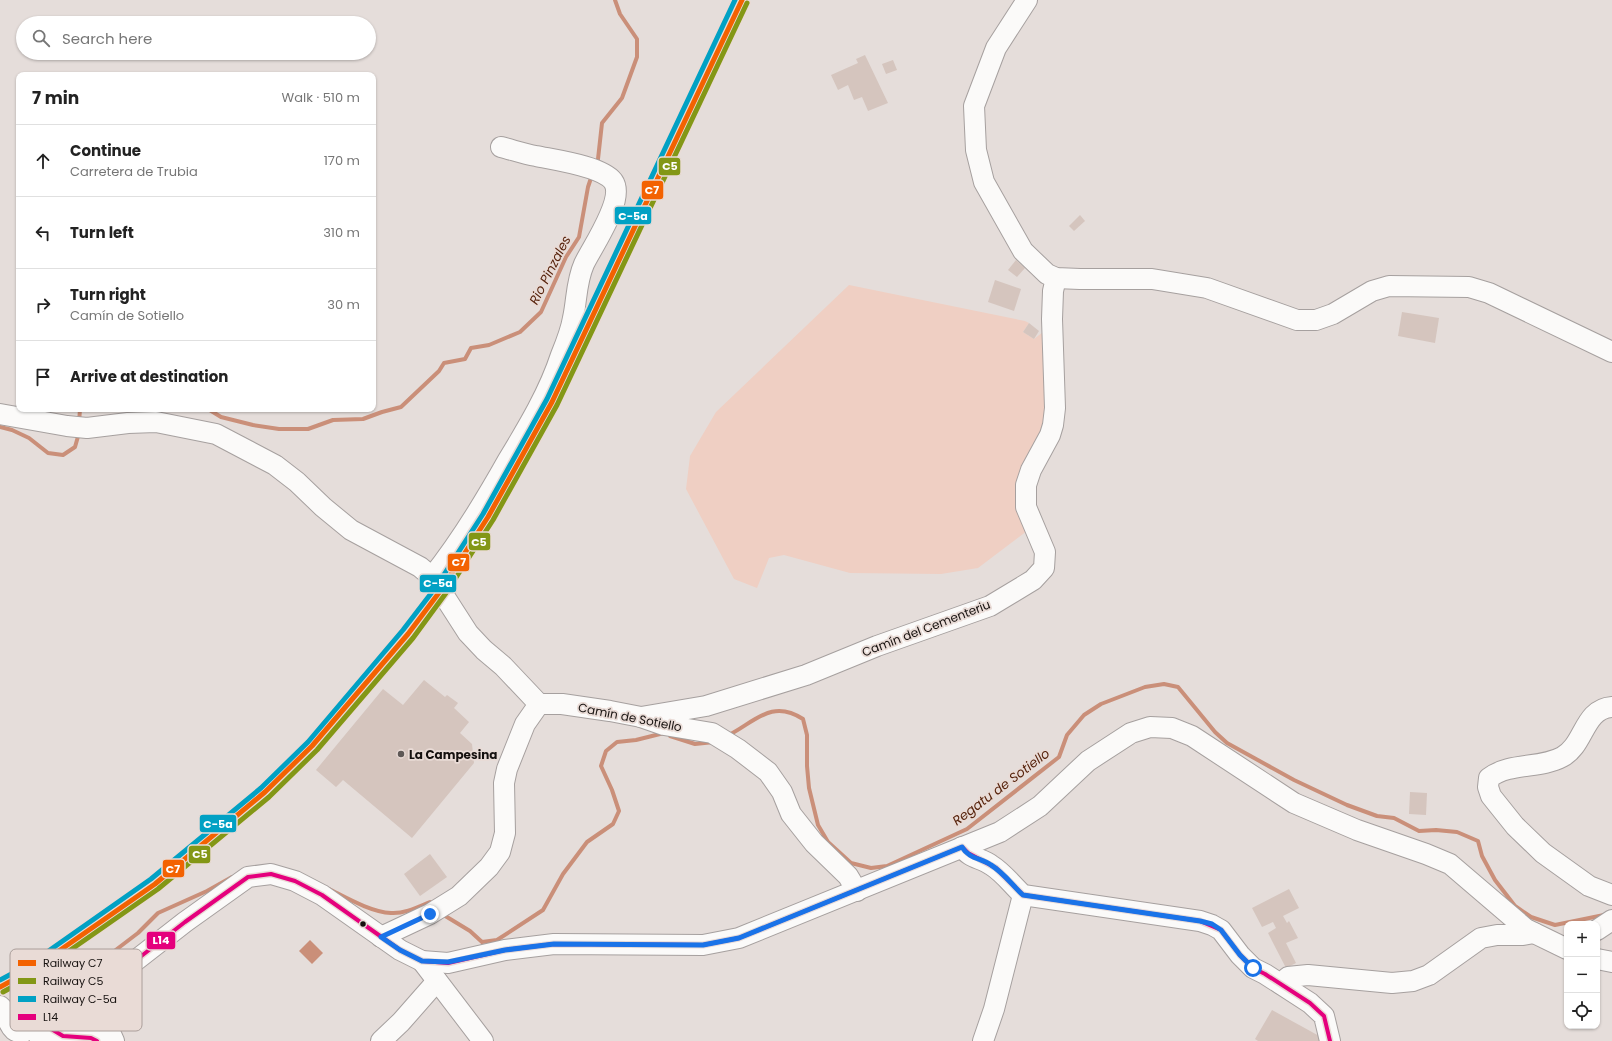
<!DOCTYPE html>
<meta charset="utf-8">
<style>
:root{--surface:#fff;--page:#f2f2f2;--text:#222;--muted:#767676;--line:#e0e0e0}
body{margin:0;font-family:Poppins,sans-serif;background:var(--page);color:var(--text)}
.controls{position:absolute;right:12px;bottom:12px;display:grid;overflow:hidden;border-radius:8px;box-shadow:0 1px 3px #0004}
.controls button{width:36px;height:36px;display:grid;place-items:center;padding:0;border:0;border-bottom:1px solid var(--line);background:var(--surface);color:var(--text);font:20px sans-serif}
.stop{position:absolute;width:12px;height:12px;margin:-9px;border:3px solid #1a73e8;border-radius:50%;background:#fff}
.stop.end{background:#1a73e8;border-color:#fff;box-shadow:0 1px 4px #0008}
.list{margin:0;padding:0;list-style:none}
h2{display:flex;justify-content:space-between;align-items:center;height:52px;margin:0;padding:0 16px;font-size:17px}
h2 small{font-size:13px;font-weight:400;color:var(--muted)}
.list li{display:grid;grid-template-columns:26px 1fr auto;gap:12px;align-items:center;box-sizing:border-box;height:72px;padding:0 16px;border-top:1px solid var(--line)}
.list b{display:block;font-size:15px;white-space:nowrap}
.list p{margin:0;font-size:13px;white-space:nowrap;color:var(--muted)}
.list em{font-size:13px;font-style:normal;color:var(--muted)}
.icon{flex:none;width:22px;height:22px;fill:none;stroke:currentColor;stroke-width:2;stroke-linecap:round;stroke-linejoin:round}
.map{position:relative;flex:none;width:1612px;height:1041px;overflow:hidden}
.search{position:absolute;background:var(--surface);box-shadow:0 1px 3px #0004;left:16px;top:16px;width:360px;height:44px;display:flex;align-items:center;gap:10px;box-sizing:border-box;padding:0 14px;border-radius:22px;color:var(--muted);font-size:15px}
.panel{position:absolute;background:var(--surface);box-shadow:0 1px 3px #0004;left:16px;top:72px;width:360px;height:340px;border-radius:8px}
.map>svg:first-child{display:block}
.green{fill:#efcfc3}
.water{fill:#ca8f79}
.lines{fill:none;stroke-linecap:round;stroke-linejoin:round}
.stream{stroke:#ca8f79;stroke-width:4}
.building{fill:#d5c5be}
.minor-casing{stroke:#a6a09f;stroke-width:22}
.minor{stroke:#fbfaf9;stroke-width:20}
.bus-1-casing{stroke:#e9dbd6;stroke-width:7}
.bus-1{stroke:#e5007d;stroke-width:4}
.rail-1-casing{stroke:#e9dbd6;stroke-width:8}
.rail-2-casing{stroke:#e9dbd6;stroke-width:8}
.rail-3-casing{stroke:#e9dbd6;stroke-width:8}
.rail-1{stroke:#f36201;stroke-width:5}
.rail-2{stroke:#839716;stroke-width:5}
.rail-3{stroke:#01a1c4;stroke-width:5}
.route{stroke:#1a73e8;stroke-width:5}
.poi-dot{fill:#5e5856;stroke:#e9dbd6;stroke-width:1.5}
.bus-dot{fill:#16110f;stroke:#e9dbd6;stroke-width:1.5}
.labels{text-anchor:middle;dominant-baseline:central;stroke-width:3.5;stroke-linejoin:round;paint-order:stroke}
.street-label{font-size:12px;fill:#16110f;stroke:#e9dbd6}
.poi-label{font-size:12px;font-weight:bold;fill:#16110f;stroke:#e9dbd6;text-anchor:start}
.water-label{font-size:13px;font-style:italic;fill:#56220b;stroke:#e9dbd6}
.key{fill:#e9dbd6;stroke:#aa9e9a;stroke-width:1}
.key-label{font-size:11px;fill:#16110f}
.line-badge{stroke:#e9dbd6;stroke-width:1.5}
.badge-label{font-size:11px;text-anchor:middle;font-weight:bold;fill:#fff}
</style>
<div class="map">
<svg width="1612" height="1041" viewBox="0 0 1612 1041">
<rect width="100%" height="100%" fill="#e5ddda"/>
<!-- green -->
<path class="green" d="M 849,285 L 1025,321 L 1029,323 L 1023,332 L 1034,339 L 1043,332 L 1048,400 L 1045,428 L 1016,488 L 1020,512 L 1027,531 L 978,568 L 941,574 L 850,573 L 784,555 L 769,558 L 757,588 L 734,579 L 686,489 L 690,456 L 716,412 Z"/>
<!-- water -->
<path class="water" d="M 310,940 L 323,953 L 312,964 L 299,951 Z"/>
<g class="lines">
<!-- stream -->
<g class="stream">
<path d="M 596,165 L 598,159 L 602,123 L 622,98 L 637,57 L 637,39 L 620,14 L 615,0"/>
<path d="M 208,409 L 221,417 L 253,425 L 279,429 L 308,429 L 333,420 L 363,419 L 382,412 L 401,407 L 439,371 L 444,363 L 465,359 L 471,348 L 489,345 L 520,332 L 541,312 L 566,257 L 579,237 L 588,187 L 592,175"/>
<path d="M 79,423 L 80,409"/>
<path d="M 0,427 L 12,430 L 29,438 L 48,453 L 63,455 L 75,447 L 79,433"/>
<path d="M 670,736 L 695,744 L 714,742"/>
<path d="M 727,736 C 754,723 771,698 803,719 L 807,735 L 807,766 L 809,788 L 818,825 L 828,842 L 851,863 L 871,868 L 887,866 L 967,829 L 1059,757 L 1067,735 L 1084,715 L 1101,704 L 1145,687 L 1164,684 L 1178,687 L 1215,732 L 1227,743 L 1294,780 L 1347,805 L 1377,816 L 1394,818 L 1419,831 L 1436,830 L 1457,832 L 1478,841 L 1482,856 L 1495,880 L 1515,906 L 1531,917 L 1555,925 L 1604,915"/>
<path d="M 329,889 C 347,898 371,912 391,913 C 404,914 418,907 430,902 L 434,906"/>
<path d="M 442,914 L 470,931 L 482,942 L 497,940 L 543,910 L 563,874 L 587,842 L 613,824 L 619,811 L 612,790 L 601,766 L 606,751 L 617,742 L 636,740 L 664,733"/>
<path d="M 12,1018 L 54,997 L 138,933 L 158,913 L 207,891 L 232,877"/>
</g>
</g>
<!-- building -->
<g class="building">
<path d="M 865,55 L 888,103 L 868,111 L 862,97 L 854,100 L 848,85 L 838,90 L 831,75 L 858,63 L 856,59 Z"/>
<path d="M 893,60 L 897,70 L 886,74 L 882,64 Z"/>
<path d="M 1080,215 L 1085,221 L 1074,231 L 1069,226 Z"/>
<path d="M 1016,260 L 1025,268 L 1017,277 L 1008,270 Z"/>
<path d="M 995,280 L 1021,289 L 1014,311 L 988,302 Z"/>
<path d="M 1402,312 L 1439,318 L 1435,343 L 1398,336 Z"/>
<path d="M 1029,323 L 1039,331 L 1034,339 L 1023,332 Z"/>
<path d="M 424,680 L 445,697 L 447,695 L 458,703 L 454,708 L 469,722 L 460,733 L 472,744 L 474,763 L 412,838 L 343,780 L 336,787 L 316,770 L 383,689 L 403,705 Z"/>
<path d="M 1410,792 L 1427,793 L 1426,815 L 1409,814 Z"/>
<path d="M 430,854 L 447,877 L 420,896 L 404,874 Z"/>
<path d="M 1289,889 L 1299,908 L 1283,916 L 1287,923 L 1289,921 L 1298,938 L 1286,943 L 1296,963 L 1286,968 L 1268,933 L 1276,928 L 1273,922 L 1262,927 L 1252,908 Z"/>
<path d="M 1272,1010 L 1321,1037 L 1319,1041 L 1258,1041 L 1255,1039 Z"/>
</g>
<g class="lines">
<defs>
<g id="minor">
<path d="M 1027,0 L 996,48 L 974,106 L 976,150 L 984,182 L 1023,251 L 1047,274 L 1056,278 L 1080,279 L 1152,279 L 1207,288 L 1297,320 L 1316,320 L 1333,314 L 1372,291 L 1389,286 L 1469,287 L 1489,293 L 1612,352"/>
<path d="M 0,414 L 67,426 L 87,428 L 128,423 L 156,422 L 216,434 L 275,465 L 297,482 L 323,507 L 351,530 L 420,567 L 432,577 L 468,633 L 484,650 L 503,666 L 539,704"/>
<path d="M 432,577 C 461,541 485,501 508,460 C 528,427 549,392 561,355 C 566,343 571,330 573,318 C 577,300 576,282 584,264 C 592,247 626,199 613,181 C 601,166 555,160 536,156 C 524,154 513,150 501,147"/>
<path d="M 539,704 L 562,704 L 610,711 L 641,717 L 664,725 L 712,733 L 738,749 L 768,772 L 782,792 L 791,814 L 814,843 L 848,876 L 857,891"/>
<path d="M 1612,707 C 1583,709 1585,745 1562,757 C 1540,769 1510,762 1489,778 L 1488,787 L 1491,796 L 1515,826 L 1543,853 L 1589,886 L 1612,895"/>
<path d="M 641,717 L 706,706 L 806,675 L 877,646 L 990,606 L 1033,580 L 1044,568 L 1045,552 L 1026,507 L 1026,485 L 1031,470 L 1050,435 L 1053,425 L 1055,408 L 1052,319 L 1053,291 L 1056,278"/>
<path d="M 962,847 C 969,858 981,858 991,865 C 1004,873 1012,885 1023,895 L 1200,921 L 1212,925 L 1221,930 L 1240,955 L 1253,968 L 1265,974 L 1310,1003 L 1324,1016 L 1330,1041"/>
<path d="M 1597,930 L 1612,920"/>
<path d="M 381,937 L 430,914 L 459,896 L 489,867 L 500,852 L 505,833 L 504,783 L 507,769 L 525,724 L 539,704"/>
<path d="M 1597,959 L 1612,962"/>
<path d="M 422,961 L 483,1041"/>
<path d="M 108,982 L 111,996 L 108,1009 L 108,1020 L 110,1032 L 114,1041"/>
<path d="M 1281,984 L 1288,977 L 1308,975 L 1392,983 L 1413,981 L 1429,975 L 1481,938 L 1497,935 L 1523,935 L 1534,933"/>
<path d="M 0,1006 C 8,1012 6,1023 14,1030 C 26,1039 49,1015 62,1012"/>
<path d="M 53,1030 L 63,1036 L 91,1038 L 97,1041"/>
<path d="M 40,1041 L 108,982 L 185,922 L 248,877 L 271,874 L 295,881 L 322,895 L 400,950 L 422,961 L 448,963 L 505,950 L 554,944 L 703,945 L 739,938 L 1000,832 L 1040,806 L 1088,761 L 1131,733 L 1150,727 L 1172,728 L 1192,736 L 1294,803 L 1357,830 L 1426,854 L 1450,864 L 1526,929 L 1567,949"/>
<path d="M 381,1041 L 401,1022 L 437,981"/>
<path d="M 983,1041 L 994,1009 L 1023,895"/>
</g>
</defs>
<!-- minor casing -->
<use href="#minor" class="minor-casing"/>
<!-- minor -->
<use href="#minor" class="minor"/>
<defs>
<path id="bus-1" d="M 97,1041 L 91,1038 L 63,1036 L 53,1030 L 108,982 L 185,922 L 248,877 L 271,874 L 295,881 L 322,895 L 400,950 L 422,961 L 448,963 L 505,950 L 554,944 L 703,945 L 739,938 L 962,847 L 968,853 L 996,868 L 1023,895 L 1200,921 L 1221,930 L 1240,955 L 1253,968 L 1265,974 L 1310,1003 L 1324,1016 L 1330,1041"/>
</defs>
<!-- bus-1 casing -->
<use href="#bus-1" class="bus-1-casing"/>
<!-- bus-1 -->
<use href="#bus-1" class="bus-1"/>
<defs>
<path id="rail-1" d="M 0,987 L 33,969 L 155,884 L 265,792 L 312,746 L 408,634 L 441,590 L 488,517 L 552,402 L 742,0"/>
<path id="rail-2" d="M 3,992 L 36,974 L 158,889 L 269,797 L 317,750 L 413,638 L 446,593 L 493,520 L 557,405 L 747,3"/>
<path id="rail-3" d="M 0,980 L 30,964 L 151,879 L 261,788 L 308,742 L 403,630 L 436,587 L 483,514 L 547,399 L 735,0"/>
</defs>
<!-- rail-1 casing -->
<use href="#rail-1" class="rail-1-casing"/>
<!-- rail-2 casing -->
<use href="#rail-2" class="rail-2-casing"/>
<!-- rail-3 casing -->
<use href="#rail-3" class="rail-3-casing"/>
<!-- rail-1 -->
<use href="#rail-1" class="rail-1"/>
<!-- rail-2 -->
<use href="#rail-2" class="rail-2"/>
<!-- rail-3 -->
<use href="#rail-3" class="rail-3"/>
</g>
<g class="lines">
<!-- route -->
<path class="route" d="M 430,914 L 381,937 L 400,950 L 422,961 L 448,962 L 505,950 L 554,944 L 703,945 L 739,938 L 962,847 C 969,859 981,858 991,865 C 1004,873 1012,885 1023,895 L 1200,921 L 1212,924 L 1221,930 L 1240,955 L 1253,968"/>
</g>
<!-- markers -->
<circle class="poi-dot" cx="401" cy="754" r="4"/>
<circle class="bus-dot" cx="363" cy="924" r="3.5"/>
<g class="labels">
<!-- street labels -->
<g class="street-label">
<text transform="translate(926 628) rotate(-21)">Camín del Cementeriu</text>
<text transform="translate(630 717) rotate(11)">Camín de Sotiello</text>
</g>
<!-- poi labels -->
<g class="poi-label">
<text x="409" y="754">La Campesina</text>
</g>
<!-- water labels -->
<g class="water-label">
<text transform="translate(550 270) rotate(-63)">Rio Pinzales</text>
<text transform="translate(1001 787) rotate(-37)">Regatu de Sotiello</text>
</g>
</g>
<!-- legend -->
<rect x="10" y="949" width="132" height="82" rx="6" class="key"/>
<rect x="18" y="960" width="18" height="6" fill="#f36201"/>
<rect x="18" y="978" width="18" height="6" fill="#839716"/>
<rect x="18" y="996" width="18" height="6" fill="#01a1c4"/>
<rect x="18" y="1014" width="18" height="6" fill="#e5007d"/>
<g class="key-label">
<text x="43" y="967">Railway C7</text>
<text x="43" y="985">Railway C5</text>
<text x="43" y="1003">Railway C-5a</text>
<text x="43" y="1021">L14</text>
</g>
<g class="line-badge">
<rect x="658" y="157" width="23" height="19" rx="4" fill="#839716"/>
<rect x="641" y="180" width="23" height="20" rx="4" fill="#f36201"/>
<rect x="614" y="206" width="38" height="19" rx="4" fill="#01a1c4"/>
<rect x="468" y="532" width="23" height="19" rx="4" fill="#839716"/>
<rect x="447" y="553" width="23" height="19" rx="4" fill="#f36201"/>
<rect x="419" y="574" width="38" height="19" rx="4" fill="#01a1c4"/>
<rect x="199" y="814" width="38" height="19" rx="4" fill="#01a1c4"/>
<rect x="188" y="845" width="23" height="19" rx="4" fill="#839716"/>
<rect x="162" y="859" width="23" height="19" rx="4" fill="#f36201"/>
<rect x="146" y="931" width="30" height="19" rx="4" fill="#e5007d"/>
</g>
<g class="badge-label">
<text x="670" y="170">C5</text>
<text x="652" y="194">C7</text>
<text x="633" y="220">C-5a</text>
<text x="479" y="546">C5</text>
<text x="459" y="566">C7</text>
<text x="438" y="587">C-5a</text>
<text x="218" y="828">C-5a</text>
<text x="200" y="858">C5</text>
<text x="173" y="873">C7</text>
<text x="161" y="944">L14</text>
</g>
</svg>
<div class="controls">
<button>+</button>
<button>−</button>
<button><svg class="icon" aria-label="locate" viewBox="0 0 24 24"><circle cx="12" cy="12" r="6"/><path d="M12 2v4M12 18v4M2 12h4M18 12h4"/></svg></button>
</div>
<div class="stop" style="left:1253px;top:968px"></div>
<div class="stop end" style="left:430px;top:914px"></div>
<div class="search"><svg class="icon" aria-label="search" viewBox="0 0 24 24"><circle cx="10" cy="10" r="6"/><path d="M15 15l6 6"/></svg>Search here</div>
<section class="panel">
<h2>7 min<small>Walk · 510 m</small></h2>
<ul class="list">
<li><svg class="icon" aria-label="ahead" viewBox="0 0 24 24"><path d="M12 20V5M6 11l6-6 6 6"/></svg><div><b>Continue</b><p>Carretera de Trubia</p></div><em>170 m</em></li>
<li><svg class="icon" aria-label="left" viewBox="0 0 24 24"><path d="M17 20v-9H6M10 6l-5 5 5 5"/></svg><div><b>Turn left</b></div><em>310 m</em></li>
<li><svg class="icon" aria-label="right" viewBox="0 0 24 24"><path d="M7 20v-9h11M14 6l5 5-5 5"/></svg><div><b>Turn right</b><p>Camín de Sotiello</p></div><em>30 m</em></li>
<li><svg class="icon" aria-label="arrive" viewBox="0 0 24 24"><path d="M6 21V4h12l-3 4 3 4H6"/></svg><div><b>Arrive at destination</b></div></li>
</ul>
</section>
</div>
